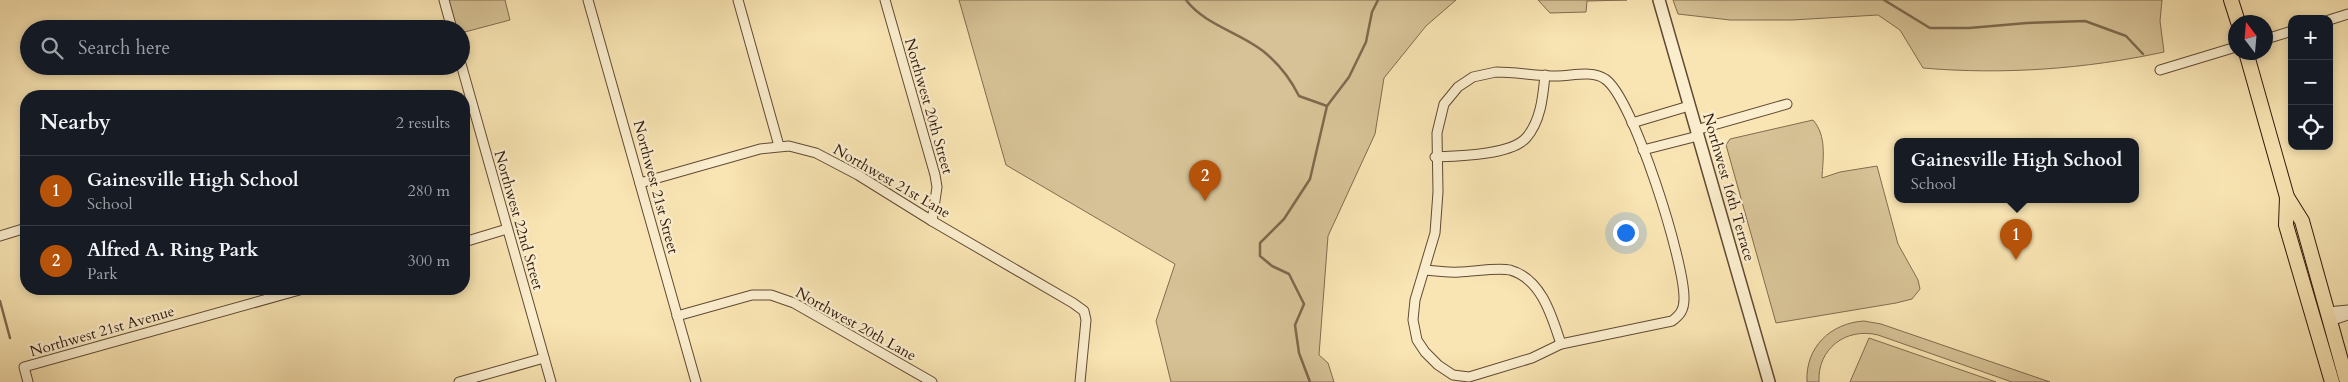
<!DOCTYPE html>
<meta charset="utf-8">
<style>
:root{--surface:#171b24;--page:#242831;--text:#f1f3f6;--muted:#9ea1a6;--line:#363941;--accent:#b45309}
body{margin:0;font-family:Cardo,serif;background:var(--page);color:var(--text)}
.controls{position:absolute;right:15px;top:15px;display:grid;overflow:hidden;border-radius:10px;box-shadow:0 2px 8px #0003}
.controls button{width:45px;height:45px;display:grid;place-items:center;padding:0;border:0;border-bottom:1px solid var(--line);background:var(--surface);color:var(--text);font:25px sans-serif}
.compass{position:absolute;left:2228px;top:15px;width:45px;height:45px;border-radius:50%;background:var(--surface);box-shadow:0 2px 8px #0003;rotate:344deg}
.you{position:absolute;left:1625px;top:232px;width:18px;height:18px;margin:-12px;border:4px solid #fff;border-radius:50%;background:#1a73e8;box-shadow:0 0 0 8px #1a73e833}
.badge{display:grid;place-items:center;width:32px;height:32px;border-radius:50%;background:var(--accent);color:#fff;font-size:16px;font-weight:700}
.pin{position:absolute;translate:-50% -41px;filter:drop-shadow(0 1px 2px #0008)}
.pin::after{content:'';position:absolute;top:26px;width:18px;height:15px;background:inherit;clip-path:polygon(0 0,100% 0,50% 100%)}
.popup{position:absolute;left:1894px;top:138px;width:245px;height:65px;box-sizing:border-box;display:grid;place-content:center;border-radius:10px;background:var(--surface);filter:drop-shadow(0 1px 4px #0005);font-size:16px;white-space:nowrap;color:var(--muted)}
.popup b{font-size:19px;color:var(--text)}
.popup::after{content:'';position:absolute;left:50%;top:100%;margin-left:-10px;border:10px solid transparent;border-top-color:var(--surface)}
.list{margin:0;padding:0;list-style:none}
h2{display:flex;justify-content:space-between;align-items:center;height:65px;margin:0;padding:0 20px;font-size:21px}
h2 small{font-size:16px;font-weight:400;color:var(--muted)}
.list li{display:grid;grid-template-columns:32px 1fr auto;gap:15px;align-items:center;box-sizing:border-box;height:70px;padding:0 20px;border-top:1px solid var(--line)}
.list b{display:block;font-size:19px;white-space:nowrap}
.list p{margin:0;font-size:16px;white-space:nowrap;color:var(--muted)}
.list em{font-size:16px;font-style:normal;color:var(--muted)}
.icon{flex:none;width:28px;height:28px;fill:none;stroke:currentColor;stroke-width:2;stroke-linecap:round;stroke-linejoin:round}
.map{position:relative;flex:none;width:2348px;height:382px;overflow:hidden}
.search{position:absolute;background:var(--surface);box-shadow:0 2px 8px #0003;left:20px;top:20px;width:450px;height:55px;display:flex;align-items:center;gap:12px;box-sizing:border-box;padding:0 18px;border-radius:28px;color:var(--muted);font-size:19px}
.panel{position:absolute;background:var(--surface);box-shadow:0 2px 8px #0003;left:20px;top:90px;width:450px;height:205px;border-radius:20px}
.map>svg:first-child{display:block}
.green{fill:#d6c296;stroke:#826c50}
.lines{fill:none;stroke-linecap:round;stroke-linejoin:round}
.stream{stroke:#7e694d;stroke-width:2.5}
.minor-casing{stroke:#614a34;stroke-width:11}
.tertiary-casing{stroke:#614a34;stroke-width:14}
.primary-casing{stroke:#2e170a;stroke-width:16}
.minor{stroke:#fbeece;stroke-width:9}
.tertiary{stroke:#fbeece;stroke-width:11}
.primary{stroke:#f9e5b3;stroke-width:14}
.labels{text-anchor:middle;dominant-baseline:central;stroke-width:4.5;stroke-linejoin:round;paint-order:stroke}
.street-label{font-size:15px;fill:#2e170a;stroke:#fbeece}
</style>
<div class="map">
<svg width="2348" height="382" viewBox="0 0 2348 382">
<rect width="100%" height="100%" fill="#f9e5b3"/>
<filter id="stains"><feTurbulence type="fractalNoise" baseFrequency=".004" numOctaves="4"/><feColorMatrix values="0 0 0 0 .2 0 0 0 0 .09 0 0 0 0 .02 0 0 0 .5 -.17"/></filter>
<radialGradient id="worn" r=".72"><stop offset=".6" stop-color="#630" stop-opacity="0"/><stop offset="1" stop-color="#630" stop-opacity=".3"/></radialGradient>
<!-- green -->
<g class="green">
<path d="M 447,0 L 505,0 L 510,20 L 461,33 L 461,29 L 455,29 Z"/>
<path d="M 959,0 L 1456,0 L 1426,26 L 1384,78 L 1375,134 L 1328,236 L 1319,355 L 1328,363 L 1334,382 L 1171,382 L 1156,321 L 1175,264 L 1006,165 Z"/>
<path d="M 1538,0 L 1627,0 L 1587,1 L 1586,12 L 1550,13 Z"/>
<path d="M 1673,0 L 2162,0 L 2160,21 L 2164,52 C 2086,69 2003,75 1923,68 L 1900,30 L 1878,15 L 1792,20 L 1730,20 L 1678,14 Z"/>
<path d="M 1813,120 C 1827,136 1823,158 1822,178 L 1840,172 L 1877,166 L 1898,244 L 1918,280 L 1920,289 L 1912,299 L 1896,303 L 1776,323 L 1726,145 L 1730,139 Z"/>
<path d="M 1864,321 L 1881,324 L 2050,382 L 2012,382 L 1878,335 C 1846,327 1817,349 1819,382 L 1807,382 C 1805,347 1831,323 1864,321 Z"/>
<path d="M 1869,338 L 1996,382 L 1850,382 Z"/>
</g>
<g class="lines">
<!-- stream -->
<g class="stream">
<path d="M 1186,0 C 1205,25 1239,32 1263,51 C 1278,63 1290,78 1299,96 L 1327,106"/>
<path d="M 1884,0 L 1930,28 L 1969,28 L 2027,23 L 2085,21 L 2126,36 L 2143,54"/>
<path d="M 0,301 L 10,338"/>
<path d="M 1310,382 L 1299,353 L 1295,325 L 1304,304 L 1289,274 L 1272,266 L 1260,256 L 1260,243 L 1284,219 L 1310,179 L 1327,106 L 1349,77 L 1366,42 L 1372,12 L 1378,0"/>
</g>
<defs>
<g id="minor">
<path d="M 444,0 L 452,29"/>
<path d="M 588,0 L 696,382"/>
<path d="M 738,0 L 779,146"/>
<path d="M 885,0 L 935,175 L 937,187 L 932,221"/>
<path d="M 2329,20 L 2348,14"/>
<path d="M 2266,39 L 2292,31"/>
<path d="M 461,64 L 551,382"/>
<path d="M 2160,70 L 2236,47"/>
<path d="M 1496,72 C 1516,72 1536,76 1557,76 C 1572,76 1592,70 1605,79 C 1633,97 1685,263 1684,299 C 1684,310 1680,315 1672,321 L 1561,344 L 1532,358 L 1469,377 L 1453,375 L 1438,365 L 1425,352 L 1417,340 L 1413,320 L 1415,300 L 1435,233 L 1438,192 L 1437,133 L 1444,104 L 1458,87 L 1473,77 Z"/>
<path d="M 1632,123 L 1689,106"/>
<path d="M 1696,130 L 1787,104"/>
<path d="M 1643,150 L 1698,136"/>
<path d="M 1435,157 C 1458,156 1511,155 1526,138 C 1541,121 1543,96 1545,75"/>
<path d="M 640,183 L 760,149 L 789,146 L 816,153 L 858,175 L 932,221 L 1073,303 L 1084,311 L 1086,320 L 1080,382"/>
<path d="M 0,236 L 26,228"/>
<path d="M 464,242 L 507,229"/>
<path d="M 1425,270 C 1436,271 1448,273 1459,272 C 1473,272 1497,267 1510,270 C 1542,279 1552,317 1561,344"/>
<path d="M 2328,312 L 2348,310"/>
<path d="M 677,316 L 752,295 L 771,295 L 794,303 L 932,382"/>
<path d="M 2330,321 L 2348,315"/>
<path d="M 28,382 L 24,367 L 303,289"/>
<path d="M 459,382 L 544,358"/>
</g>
<path id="tertiary" d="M 1659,0 L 1769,382"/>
<g id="primary">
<path d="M 2231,0 L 2238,22"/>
<path d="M 2246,52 L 2287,197 L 2302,221 L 2347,382"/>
<path d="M 2287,197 L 2286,225 L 2332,382"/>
</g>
</defs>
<!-- minor casing -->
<use href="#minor" class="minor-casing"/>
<!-- tertiary casing -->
<use href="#tertiary" class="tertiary-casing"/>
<!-- primary casing -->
<use href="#primary" class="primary-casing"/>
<!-- minor -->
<use href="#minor" class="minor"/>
<!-- tertiary -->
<use href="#tertiary" class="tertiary"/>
<!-- primary -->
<use href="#primary" class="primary"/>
</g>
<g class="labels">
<!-- street labels -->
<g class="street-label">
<text transform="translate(929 106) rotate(74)">Northwest 20th Street</text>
<text transform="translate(892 181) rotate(30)">Northwest 21st Lane</text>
<text transform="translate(656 187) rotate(75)">Northwest 21st Street</text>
<text transform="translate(1729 187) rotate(74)">Northwest 16th Terrace</text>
<text transform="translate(519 220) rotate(74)">Northwest 22nd Street</text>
<text transform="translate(856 324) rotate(29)">Northwest 20th Lane</text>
<text transform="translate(102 331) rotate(-16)">Northwest 21st Avenue</text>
</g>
</g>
<rect width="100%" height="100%" filter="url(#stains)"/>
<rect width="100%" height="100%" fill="url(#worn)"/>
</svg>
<div class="controls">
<button>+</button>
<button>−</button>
<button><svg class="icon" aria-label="locate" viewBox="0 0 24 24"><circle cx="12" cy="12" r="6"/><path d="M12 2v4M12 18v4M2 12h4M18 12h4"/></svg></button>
</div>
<svg class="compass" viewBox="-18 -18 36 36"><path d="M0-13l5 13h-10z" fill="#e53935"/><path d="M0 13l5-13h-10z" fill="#9ea1a6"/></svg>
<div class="you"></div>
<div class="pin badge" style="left:2016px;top:260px">1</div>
<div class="popup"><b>Gainesville High School</b>School</div>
<div class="pin badge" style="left:1205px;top:201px">2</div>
<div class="search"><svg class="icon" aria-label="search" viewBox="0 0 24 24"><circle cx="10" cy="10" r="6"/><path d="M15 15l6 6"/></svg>Search here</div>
<section class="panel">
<h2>Nearby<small>2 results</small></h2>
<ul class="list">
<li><span class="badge">1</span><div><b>Gainesville High School</b><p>School</p></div><em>280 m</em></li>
<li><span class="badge">2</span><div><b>Alfred A. Ring Park</b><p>Park</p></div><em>300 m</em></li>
</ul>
</section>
</div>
